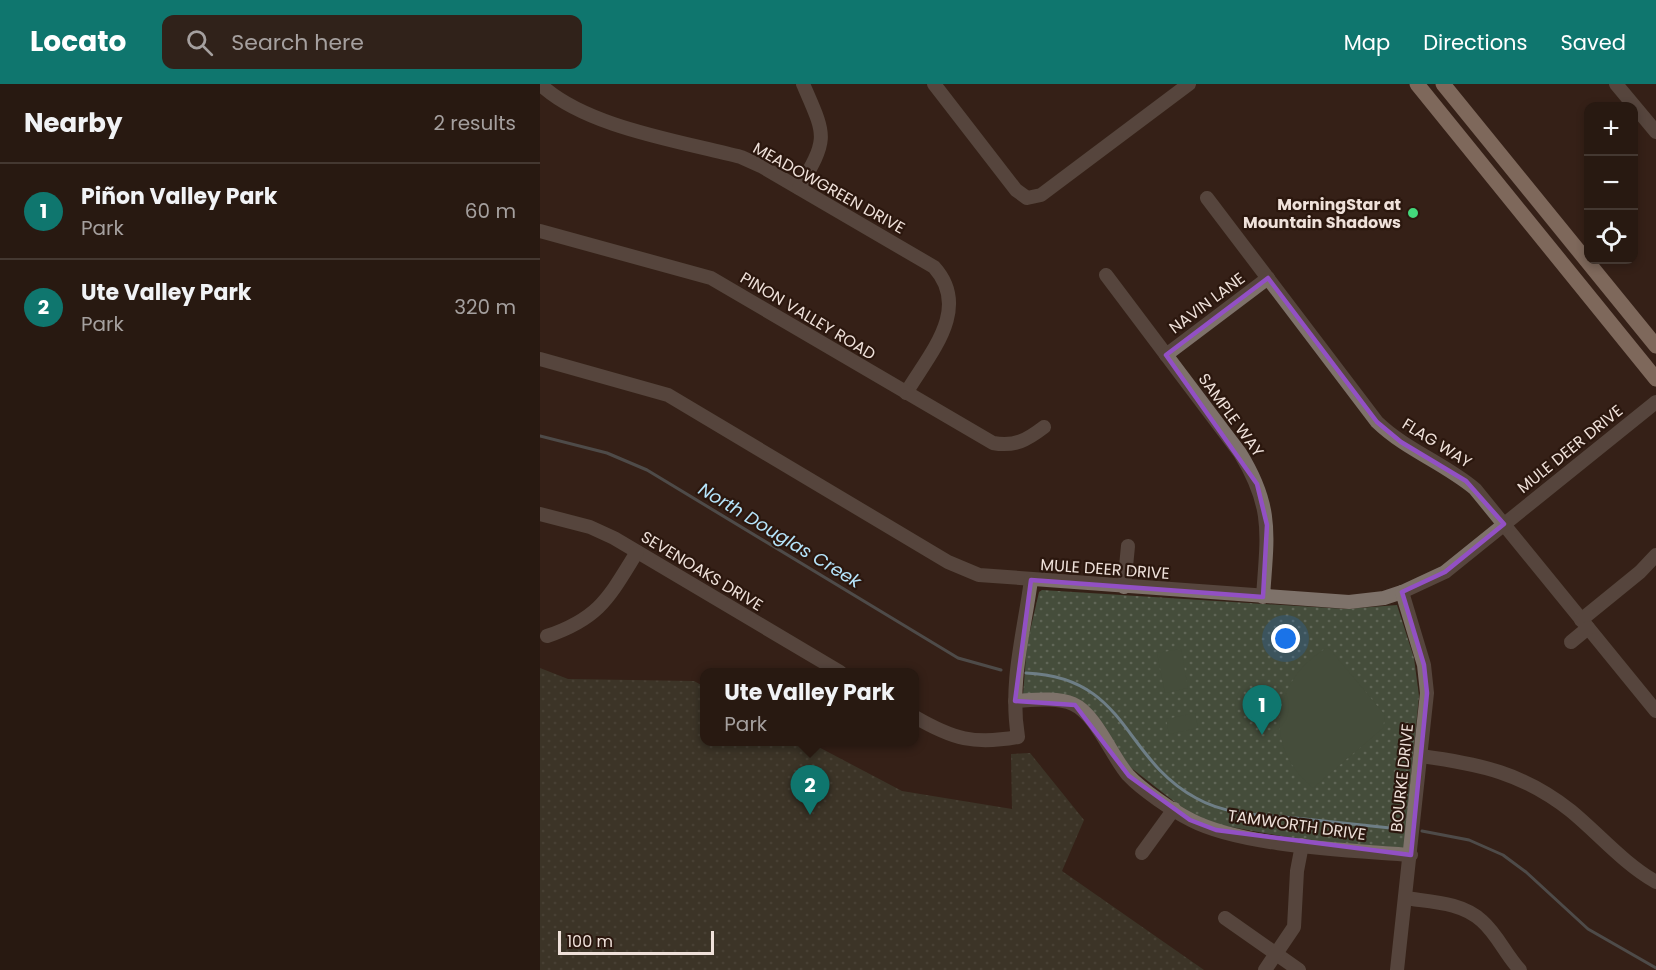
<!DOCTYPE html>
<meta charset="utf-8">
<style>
:root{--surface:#281911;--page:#30221a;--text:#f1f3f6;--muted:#a5a09f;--line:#443831;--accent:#0f766e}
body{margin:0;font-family:Poppins,sans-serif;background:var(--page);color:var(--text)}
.controls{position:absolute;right:18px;top:18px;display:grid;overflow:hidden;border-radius:12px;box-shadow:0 3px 9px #0003}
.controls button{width:54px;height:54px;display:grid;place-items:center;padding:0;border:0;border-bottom:2px solid var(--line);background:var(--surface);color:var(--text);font:30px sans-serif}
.scale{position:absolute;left:18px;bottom:15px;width:156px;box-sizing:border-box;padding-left:6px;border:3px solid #efe1da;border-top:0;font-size:16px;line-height:21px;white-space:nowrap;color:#efe1da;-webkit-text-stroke:4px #2b170e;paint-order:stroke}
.you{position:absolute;left:746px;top:555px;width:21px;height:21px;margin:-15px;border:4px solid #fff;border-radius:50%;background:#1a73e8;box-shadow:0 0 0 9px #1a73e833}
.badge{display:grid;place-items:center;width:39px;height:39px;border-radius:50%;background:var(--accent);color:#fff;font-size:20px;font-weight:700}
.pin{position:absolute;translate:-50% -50px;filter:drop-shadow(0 2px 3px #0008)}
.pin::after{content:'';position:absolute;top:32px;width:21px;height:18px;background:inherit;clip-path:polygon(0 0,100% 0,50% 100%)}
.popup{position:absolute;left:160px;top:584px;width:219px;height:78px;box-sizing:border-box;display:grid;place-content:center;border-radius:12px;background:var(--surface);filter:drop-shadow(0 2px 4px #0005);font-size:20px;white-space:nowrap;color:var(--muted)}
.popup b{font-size:22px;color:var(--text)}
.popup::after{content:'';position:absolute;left:50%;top:100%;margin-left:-12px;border:12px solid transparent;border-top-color:var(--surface)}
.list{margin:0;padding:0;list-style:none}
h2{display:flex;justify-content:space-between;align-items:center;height:78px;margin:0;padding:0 24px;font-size:26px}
h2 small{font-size:20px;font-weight:400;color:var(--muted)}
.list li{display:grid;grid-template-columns:39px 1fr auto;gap:18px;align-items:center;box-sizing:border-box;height:96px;padding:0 24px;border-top:2px solid var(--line)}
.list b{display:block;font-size:22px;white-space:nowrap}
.list p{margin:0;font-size:20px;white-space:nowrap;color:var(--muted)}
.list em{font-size:20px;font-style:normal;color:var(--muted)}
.icon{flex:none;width:33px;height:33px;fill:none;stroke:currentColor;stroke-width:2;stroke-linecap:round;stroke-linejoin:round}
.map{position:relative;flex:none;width:1116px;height:886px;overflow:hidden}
header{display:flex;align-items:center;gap:36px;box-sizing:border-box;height:84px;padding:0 30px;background:var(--accent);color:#fff}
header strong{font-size:28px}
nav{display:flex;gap:33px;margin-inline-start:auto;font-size:21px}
.search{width:420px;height:54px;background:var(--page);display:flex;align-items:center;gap:15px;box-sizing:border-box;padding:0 21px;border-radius:12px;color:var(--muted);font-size:22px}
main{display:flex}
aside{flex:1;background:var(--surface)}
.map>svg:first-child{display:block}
.park{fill:url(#park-dots)}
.pitch{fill:#454d3b}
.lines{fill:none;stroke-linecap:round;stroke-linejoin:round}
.stream{stroke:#6e7e86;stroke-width:3}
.minor{stroke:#7e726a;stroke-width:14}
.major{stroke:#d7beae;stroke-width:15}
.marked{fill:none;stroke:#9250c4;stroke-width:4.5;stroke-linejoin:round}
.poi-dot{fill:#43d77b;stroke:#2b170e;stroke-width:2}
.labels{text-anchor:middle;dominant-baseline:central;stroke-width:4.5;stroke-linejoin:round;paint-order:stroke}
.street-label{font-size:16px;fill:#efe1da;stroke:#2b170e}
.poi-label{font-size:16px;font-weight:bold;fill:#efe1da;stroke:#2b170e;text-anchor:end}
.water-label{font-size:18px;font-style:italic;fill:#b6e5fc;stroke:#2b170e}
</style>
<header>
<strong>Locato</strong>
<div class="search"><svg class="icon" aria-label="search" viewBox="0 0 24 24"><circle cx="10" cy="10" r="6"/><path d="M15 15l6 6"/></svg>Search here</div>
<nav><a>Map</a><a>Directions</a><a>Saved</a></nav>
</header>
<main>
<aside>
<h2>Nearby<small>2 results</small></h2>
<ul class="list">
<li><span class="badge">1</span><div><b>Piñon Valley Park</b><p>Park</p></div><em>60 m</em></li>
<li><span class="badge">2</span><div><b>Ute Valley Park</b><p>Park</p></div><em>320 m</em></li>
</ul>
</aside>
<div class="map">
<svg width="1116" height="886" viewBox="0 0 1116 886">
<defs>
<pattern id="park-dots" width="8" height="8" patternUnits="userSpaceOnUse" patternTransform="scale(1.5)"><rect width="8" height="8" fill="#454d3b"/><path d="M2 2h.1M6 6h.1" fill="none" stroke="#606657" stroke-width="1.8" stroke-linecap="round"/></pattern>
</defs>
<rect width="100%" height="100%" fill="#352117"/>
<!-- park -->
<g class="park">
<path d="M 502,506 L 806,525 L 857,521 L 874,574 L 879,612 L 864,764 L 768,757 L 669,739 L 650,730 L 590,683 L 554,631 L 483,611 L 487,560 L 499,508 Z"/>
<path d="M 0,584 L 28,595 L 154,597 L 165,603 L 165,658 L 269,658 L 362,707 L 472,725 L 471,670 L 490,669 L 544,736 L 522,787 L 664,886 L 0,886 Z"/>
</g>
<!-- pitch -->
<g class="pitch">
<path d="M 788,563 L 845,631 L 843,644 L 773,704 C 721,662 733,595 788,563 Z"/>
<path d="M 641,565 L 648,604 L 625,609 L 617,569 Z"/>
<path d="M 655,629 L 658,644 L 629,650 L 626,635 Z"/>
</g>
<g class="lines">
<!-- stream -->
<g class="stream">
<path d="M 0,352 L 67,369 L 107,386 L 418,574 L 461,586"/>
<path d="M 486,589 C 588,593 582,674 656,714 C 686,731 721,731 755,734 C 790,738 825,741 860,745"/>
<path d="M 882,747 L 929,756 L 963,771 L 986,788 L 1048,845 L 1116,884"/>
</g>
<!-- minor -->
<g class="minor">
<path d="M 0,0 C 45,43 140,57 201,73 L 221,82 L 394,183 C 432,225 389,270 366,309"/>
<path d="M 394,0 L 476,106 L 487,114 L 501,111 L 649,0"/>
<path d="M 1076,0 L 1116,48"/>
<path d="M 259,104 C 289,53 286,53 263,0"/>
<path d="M 667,114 L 837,338 C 866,366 904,379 935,405 L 1116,627"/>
<path d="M 0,147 L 171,194 L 453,359 C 475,363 487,356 504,343"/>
<path d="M 566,191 L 700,369 C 734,424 727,452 723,513"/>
<path d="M 626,271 L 728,194"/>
<path d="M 0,275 L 128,311 L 408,478 L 439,491 L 809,518 L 844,514 L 862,508 L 905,488 L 1116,318"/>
<path d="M 0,430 L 50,443 L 74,454 L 300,588"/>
<path d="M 584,503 L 588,462"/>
<path d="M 1041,536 L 1100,488 L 1116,471"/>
<path d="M 7,552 C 60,534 69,513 97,468"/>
<path d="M 1031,558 L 1048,544"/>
<path d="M 475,617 C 493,616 517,613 533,620 C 556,630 572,673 588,691 C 602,706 633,727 651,736 C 703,763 811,766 871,771"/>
<path d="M 375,633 C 413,655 434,661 478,653 C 469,599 484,549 491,496"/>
<path d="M 881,672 C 940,680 983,689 1031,727 C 1060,751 1083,779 1116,798"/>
<path d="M 602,769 L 634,725"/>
<path d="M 865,814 C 891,818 922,818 942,837 C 957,850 966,871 980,886"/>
<path d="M 685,834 L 759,886"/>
<path d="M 725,886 L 754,843 L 757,787 L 762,761"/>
<path d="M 857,886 L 887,609 L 884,581 L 862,508"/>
</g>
<!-- major -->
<g class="major">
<path d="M 877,0 L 1116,295"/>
<path d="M 903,0 L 1116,262"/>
</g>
</g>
<!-- marked area -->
<path d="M0 0H1116V886H0ZM 728,194 L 837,338 L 861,358 L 926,397 L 964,440 L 905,488 L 862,508 L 884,581 L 887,609 L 871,771 L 676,746 L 650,736 L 589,692 L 535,621 L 475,617 L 491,496 L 723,513 L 727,441 L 717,400 L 626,271 Z" fill="#352117" fill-opacity=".55" fill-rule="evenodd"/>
<path class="marked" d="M 728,194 L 837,338 L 861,358 L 926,397 L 964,440 L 905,488 L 862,508 L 884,581 L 887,609 L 871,771 L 676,746 L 650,736 L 589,692 L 535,621 L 475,617 L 491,496 L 723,513 L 727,441 L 717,400 L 626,271 Z"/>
<!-- markers -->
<circle class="poi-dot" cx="873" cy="129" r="6"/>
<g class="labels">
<!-- street labels -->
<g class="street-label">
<text transform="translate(289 104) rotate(29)">MEADOWGREEN DRIVE</text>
<text transform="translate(667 219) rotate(-37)">NAVIN LANE</text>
<text transform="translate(268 232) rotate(31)">PINON VALLEY ROAD</text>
<text transform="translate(691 331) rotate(54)">SAMPLE WAY</text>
<text transform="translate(897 359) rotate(32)">FLAG WAY</text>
<text transform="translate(1030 365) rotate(-39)">MULE DEER DRIVE</text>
<text transform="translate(565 485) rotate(4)">MULE DEER DRIVE</text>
<text transform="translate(162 487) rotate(31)">SEVENOAKS DRIVE</text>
<text transform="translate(862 694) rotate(-84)">BOURKE DRIVE</text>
<text transform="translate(757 741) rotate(8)">TAMWORTH DRIVE</text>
</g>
<!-- poi labels -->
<g class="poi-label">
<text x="861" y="120">MorningStar at<tspan x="861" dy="18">Mountain Shadows</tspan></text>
</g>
<!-- water labels -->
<g class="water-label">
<text transform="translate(240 451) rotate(31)">North Douglas Creek</text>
</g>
</g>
</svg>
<div class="controls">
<button>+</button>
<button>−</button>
<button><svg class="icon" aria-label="locate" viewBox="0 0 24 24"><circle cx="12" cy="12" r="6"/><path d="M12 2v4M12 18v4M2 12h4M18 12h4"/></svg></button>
</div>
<div class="scale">100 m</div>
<div class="you"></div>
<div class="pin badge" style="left:722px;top:651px">1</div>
<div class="pin badge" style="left:270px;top:731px">2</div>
<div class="popup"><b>Ute Valley Park</b>Park</div>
</div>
</main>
